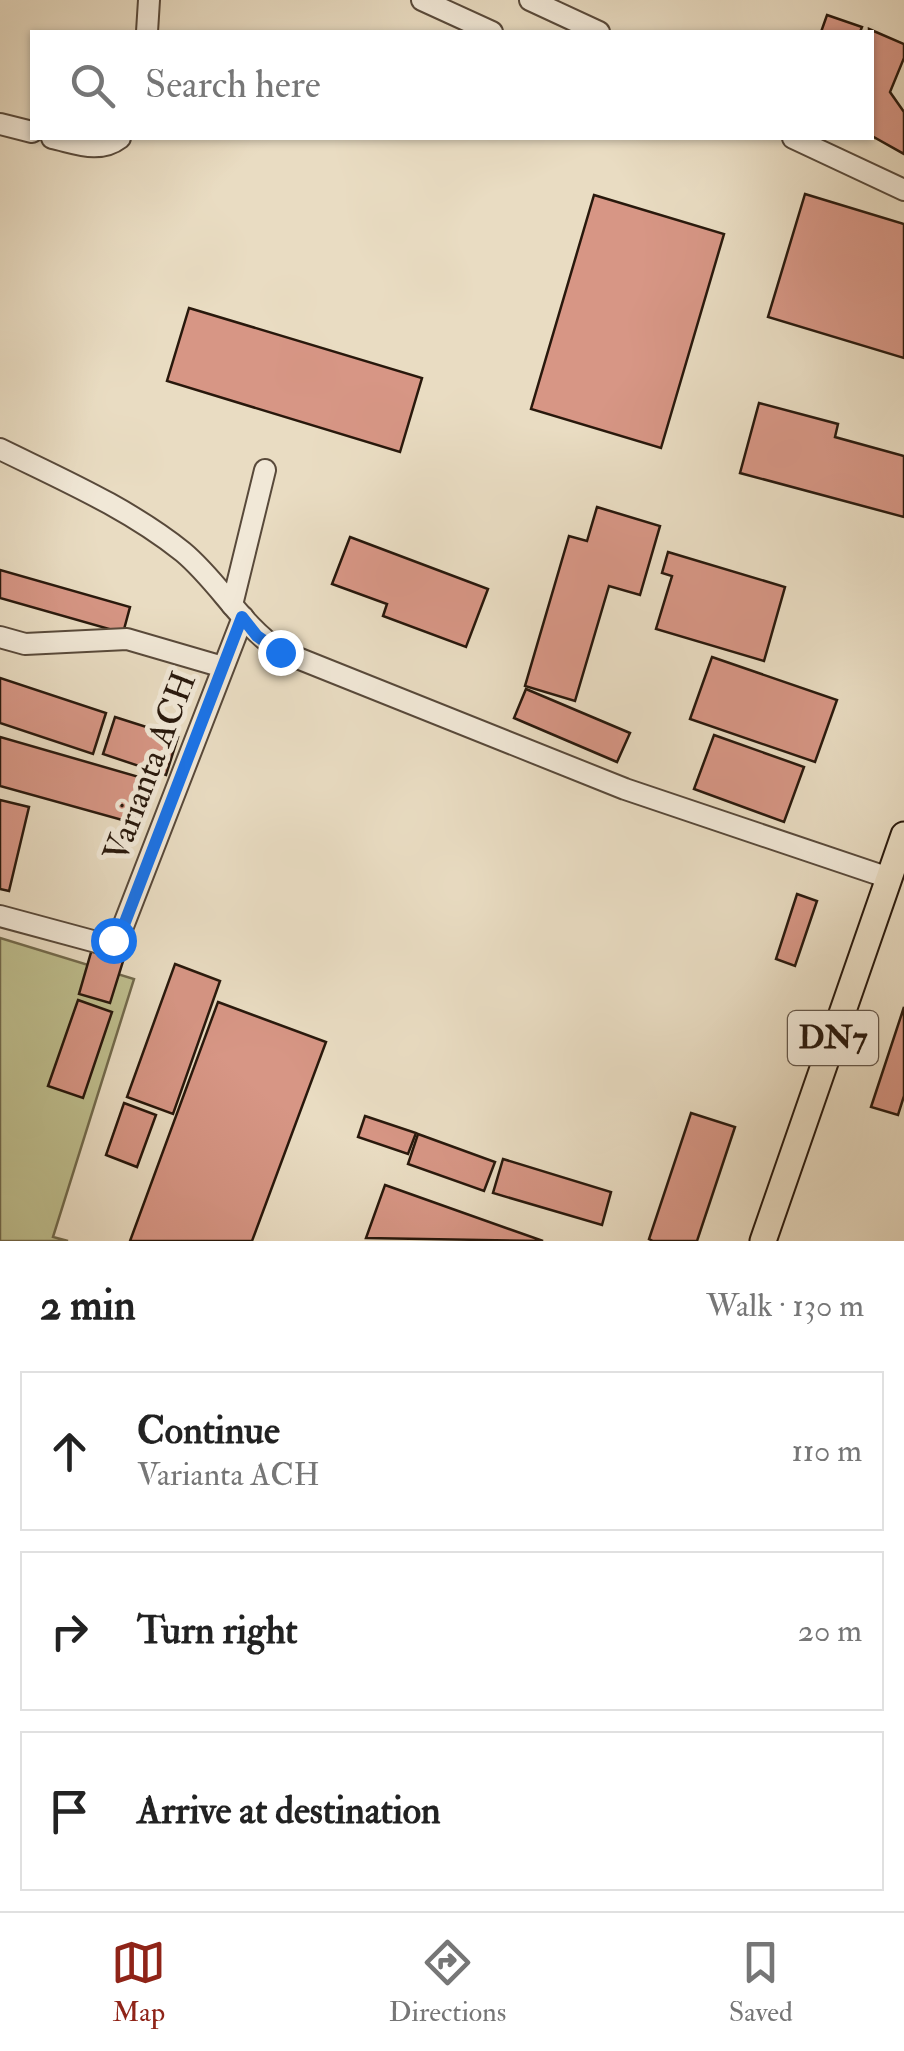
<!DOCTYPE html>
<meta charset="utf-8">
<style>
:root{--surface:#fff;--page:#f6f6f6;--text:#222;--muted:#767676;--line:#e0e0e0;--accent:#8f2418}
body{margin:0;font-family:"IM FELL Double Pica",serif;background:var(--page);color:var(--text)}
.stop{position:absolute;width:30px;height:30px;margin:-22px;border:8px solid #1a73e8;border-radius:50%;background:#fff}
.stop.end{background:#1a73e8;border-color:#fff;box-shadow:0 2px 10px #0008}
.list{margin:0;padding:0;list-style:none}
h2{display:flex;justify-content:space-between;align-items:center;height:130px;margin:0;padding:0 40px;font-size:42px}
h2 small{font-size:32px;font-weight:400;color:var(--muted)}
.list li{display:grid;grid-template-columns:65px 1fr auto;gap:30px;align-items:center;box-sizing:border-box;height:160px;margin:0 20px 20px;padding:0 20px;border:2px solid var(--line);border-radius:0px}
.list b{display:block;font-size:38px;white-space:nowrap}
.list p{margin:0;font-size:32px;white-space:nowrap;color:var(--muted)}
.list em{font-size:32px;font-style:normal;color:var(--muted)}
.icon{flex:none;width:55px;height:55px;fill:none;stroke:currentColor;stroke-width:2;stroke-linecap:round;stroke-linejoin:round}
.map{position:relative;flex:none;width:904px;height:1241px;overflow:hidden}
.search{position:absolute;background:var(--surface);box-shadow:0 2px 8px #0004;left:30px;right:30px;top:30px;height:110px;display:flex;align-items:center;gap:25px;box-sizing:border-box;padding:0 35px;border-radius:0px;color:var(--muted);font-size:38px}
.sheet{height:670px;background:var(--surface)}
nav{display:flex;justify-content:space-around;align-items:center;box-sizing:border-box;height:140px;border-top:2px solid var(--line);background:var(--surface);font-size:28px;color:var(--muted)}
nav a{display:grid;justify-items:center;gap:5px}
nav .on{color:var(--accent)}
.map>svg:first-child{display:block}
.green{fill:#bebe8e;stroke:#736b4d;stroke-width:2.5}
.building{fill:#d79685;stroke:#28180c;stroke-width:2.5}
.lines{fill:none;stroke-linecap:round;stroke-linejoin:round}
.minor-casing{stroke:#58493a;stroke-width:24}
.major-casing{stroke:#28180c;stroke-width:29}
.minor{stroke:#f1e8d7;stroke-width:20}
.major{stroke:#e9dcc2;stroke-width:25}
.route{stroke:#1a73e8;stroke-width:12}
.labels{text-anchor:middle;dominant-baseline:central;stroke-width:10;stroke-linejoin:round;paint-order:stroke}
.shield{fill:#f1e8d7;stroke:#645649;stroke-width:2.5}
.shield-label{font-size:32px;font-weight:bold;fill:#28180c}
.street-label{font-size:35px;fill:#28180c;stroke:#f1e8d7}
</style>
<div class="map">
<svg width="904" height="1241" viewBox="0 0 904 1241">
<rect width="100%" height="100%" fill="#e9dcc2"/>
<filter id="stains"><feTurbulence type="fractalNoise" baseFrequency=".002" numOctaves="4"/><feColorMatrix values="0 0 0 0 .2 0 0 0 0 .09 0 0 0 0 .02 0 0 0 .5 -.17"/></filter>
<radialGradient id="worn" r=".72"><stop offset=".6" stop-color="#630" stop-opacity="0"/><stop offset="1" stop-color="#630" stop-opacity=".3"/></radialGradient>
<!-- green -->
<path class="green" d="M 0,938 L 134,979 L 53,1237 L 68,1241 L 0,1241 Z"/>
<!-- building -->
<g class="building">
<path d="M 827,15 L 862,27 L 860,32 L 821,32 Z"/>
<path d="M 869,29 L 904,44 L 904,58 L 890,92 L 904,112 L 904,154 L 872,136 Z"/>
<path d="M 805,194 L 904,224 L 904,358 L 768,317 Z"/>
<path d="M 594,195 L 724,234 L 661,448 L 531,409 Z"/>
<path d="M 189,308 L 422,378 L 400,452 L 167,381 Z"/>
<path d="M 759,403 L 838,424 L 835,437 L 904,456 L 904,517 L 740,473 Z"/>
<path d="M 597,507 L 660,526 L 640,595 L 609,586 L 575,701 L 525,686 L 569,536 L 587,541 Z"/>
<path d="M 350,537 L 488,589 L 466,647 L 383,616 L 387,604 L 332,584 Z"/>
<path d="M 668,552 L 785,587 L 764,661 L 656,629 L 672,576 L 662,573 Z"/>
<path d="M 0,570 L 130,607 L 123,633 L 0,598 Z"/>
<path d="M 712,657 L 837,700 L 815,762 L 690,719 Z"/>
<path d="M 0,678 L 106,713 L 93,754 L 0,723 Z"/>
<path d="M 526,689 L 630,733 L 617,762 L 514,718 Z"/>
<path d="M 115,717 L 178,737 L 166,775 L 103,754 Z"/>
<path d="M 714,735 L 804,767 L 784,822 L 694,789 Z"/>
<path d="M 0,737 L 146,779 L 133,823 L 0,786 Z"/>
<path d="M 0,800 L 29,807 L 9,891 L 0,889 Z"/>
<path d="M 797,894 L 817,901 L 795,966 L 776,959 Z"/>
<path d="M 92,949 L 124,958 L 110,1003 L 79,994 Z"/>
<path d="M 175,964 L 220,981 L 173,1114 L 127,1097 Z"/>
<path d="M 78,1000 L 112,1012 L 83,1098 L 48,1086 Z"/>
<path d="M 218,1002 L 326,1042 L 252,1241 L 130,1241 Z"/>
<path d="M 904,1007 L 904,1096 L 898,1115 L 871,1107 Z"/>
<path d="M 124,1103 L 156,1115 L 137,1167 L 106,1155 Z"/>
<path d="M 691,1113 L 735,1127 L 697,1241 L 653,1241 L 649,1239 Z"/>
<path d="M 365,1116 L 416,1133 L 408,1154 L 358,1137 Z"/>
<path d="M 418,1134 L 495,1162 L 484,1191 L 408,1164 Z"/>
<path d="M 503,1159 L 611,1192 L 602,1225 L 493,1193 Z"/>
<path d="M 385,1185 L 543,1241 L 366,1238 Z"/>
</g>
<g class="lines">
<defs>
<g id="minor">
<path d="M 422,0 L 492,32"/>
<path d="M 530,0 L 599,32"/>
<path d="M 147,32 L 149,0"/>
<path d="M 0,124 L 32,132"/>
<path d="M 52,138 C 76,143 99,154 120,138"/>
<path d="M 793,138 L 904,190"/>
<path d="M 0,449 C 63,480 128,508 183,552 C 219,582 241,625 280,651 L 625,789 L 889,878"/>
<path d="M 232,605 L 265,470"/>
<path d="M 0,637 L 25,644 L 127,639 L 223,667"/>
<path d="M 0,916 L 100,943 L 113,940 L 122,929 L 243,617"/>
</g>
<path id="major" d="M 763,1241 L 904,835"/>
</defs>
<!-- minor casing -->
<use href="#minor" class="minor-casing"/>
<!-- major casing -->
<use href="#major" class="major-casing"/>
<!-- minor -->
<use href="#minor" class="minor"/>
<!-- major -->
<use href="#major" class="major"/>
</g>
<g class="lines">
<!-- route -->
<path class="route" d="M 113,940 L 122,930 L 242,617 L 257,636 L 280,652"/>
</g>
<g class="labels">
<!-- shield labels -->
<rect class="shield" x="788" y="1011" width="90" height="54" rx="8"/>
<g class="shield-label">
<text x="833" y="1038">DN7</text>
</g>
<!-- street labels -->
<g class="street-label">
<text transform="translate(150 767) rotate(-69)">Varianta ACH</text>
</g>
</g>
<rect width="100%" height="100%" filter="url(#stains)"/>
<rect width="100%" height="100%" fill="url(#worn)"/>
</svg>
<div class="stop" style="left:113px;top:940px"></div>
<div class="stop end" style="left:280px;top:652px"></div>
<div class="search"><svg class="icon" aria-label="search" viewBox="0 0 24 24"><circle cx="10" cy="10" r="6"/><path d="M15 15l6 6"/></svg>Search here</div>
</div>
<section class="sheet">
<h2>2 min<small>Walk · 130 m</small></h2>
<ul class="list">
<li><svg class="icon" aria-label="ahead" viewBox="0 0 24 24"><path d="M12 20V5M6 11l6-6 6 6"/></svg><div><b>Continue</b><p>Varianta ACH</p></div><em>110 m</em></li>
<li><svg class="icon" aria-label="right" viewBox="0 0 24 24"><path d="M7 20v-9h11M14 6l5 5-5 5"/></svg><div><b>Turn right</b></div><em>20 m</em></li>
<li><svg class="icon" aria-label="arrive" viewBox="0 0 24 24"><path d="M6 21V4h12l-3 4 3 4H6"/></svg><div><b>Arrive at destination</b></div></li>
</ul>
</section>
<nav>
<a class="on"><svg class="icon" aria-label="map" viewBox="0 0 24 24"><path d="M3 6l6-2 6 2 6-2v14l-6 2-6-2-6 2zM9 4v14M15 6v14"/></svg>Map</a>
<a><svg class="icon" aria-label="directions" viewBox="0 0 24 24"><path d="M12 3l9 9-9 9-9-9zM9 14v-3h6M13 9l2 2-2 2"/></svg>Directions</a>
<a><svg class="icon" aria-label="saved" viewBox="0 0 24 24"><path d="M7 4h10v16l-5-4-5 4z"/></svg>Saved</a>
</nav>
